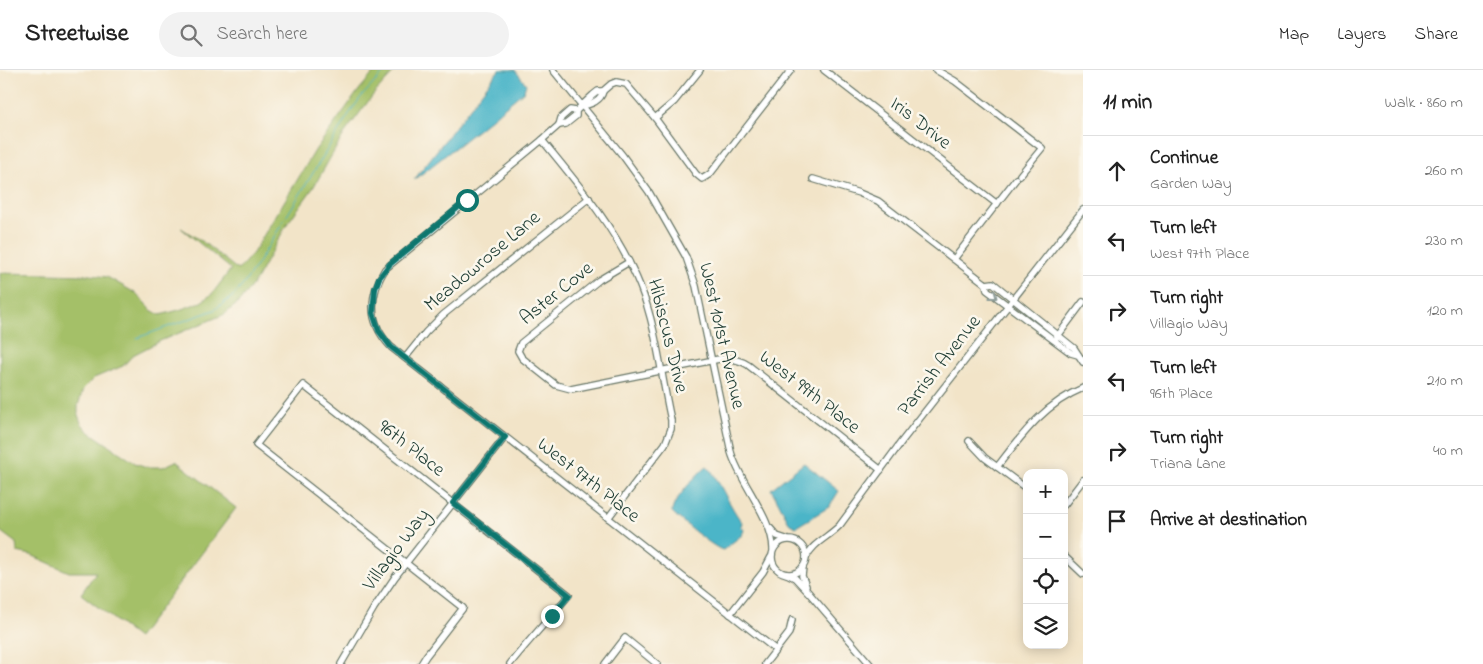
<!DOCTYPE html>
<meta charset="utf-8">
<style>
:root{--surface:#fff;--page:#f2f2f2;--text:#222;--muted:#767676;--line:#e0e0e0}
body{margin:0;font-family:"Indie Flower",sans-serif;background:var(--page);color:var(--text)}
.controls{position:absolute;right:15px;bottom:15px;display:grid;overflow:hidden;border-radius:10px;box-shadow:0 2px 12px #0003}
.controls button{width:45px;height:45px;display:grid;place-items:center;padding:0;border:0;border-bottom:1px solid var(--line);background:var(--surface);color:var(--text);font:25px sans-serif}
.stop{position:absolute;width:15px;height:15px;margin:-11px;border:4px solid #0f766e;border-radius:50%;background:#fff}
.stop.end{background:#0f766e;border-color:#fff;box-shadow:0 1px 5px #0008}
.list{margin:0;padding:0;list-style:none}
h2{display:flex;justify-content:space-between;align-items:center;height:65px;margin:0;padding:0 20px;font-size:21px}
h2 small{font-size:16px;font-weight:400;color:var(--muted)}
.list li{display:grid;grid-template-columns:32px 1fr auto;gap:15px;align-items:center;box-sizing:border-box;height:70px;padding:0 20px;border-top:1px solid var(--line)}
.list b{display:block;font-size:19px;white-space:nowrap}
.list p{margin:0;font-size:16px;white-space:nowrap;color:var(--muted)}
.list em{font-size:16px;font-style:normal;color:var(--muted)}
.icon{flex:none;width:28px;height:28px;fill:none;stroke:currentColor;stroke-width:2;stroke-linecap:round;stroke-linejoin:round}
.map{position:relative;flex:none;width:1083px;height:594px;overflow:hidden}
header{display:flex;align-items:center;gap:30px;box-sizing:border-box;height:70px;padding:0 25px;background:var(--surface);border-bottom:1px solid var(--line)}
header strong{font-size:24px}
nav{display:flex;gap:28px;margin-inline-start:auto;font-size:18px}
.search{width:350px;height:45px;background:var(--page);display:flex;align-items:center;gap:12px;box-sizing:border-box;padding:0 18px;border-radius:28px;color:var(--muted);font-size:19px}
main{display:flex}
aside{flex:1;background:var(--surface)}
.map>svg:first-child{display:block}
.green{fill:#a4c067;stroke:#627e4e}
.water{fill:#4bb5c8;stroke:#35797e}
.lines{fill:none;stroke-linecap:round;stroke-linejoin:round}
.stream{stroke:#4bb5c8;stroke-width:1}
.minor-casing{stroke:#697768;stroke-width:8}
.minor{stroke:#fff;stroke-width:5.5}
.oneway{stroke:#8f9e9a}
.route{stroke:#0f766e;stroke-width:6}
.labels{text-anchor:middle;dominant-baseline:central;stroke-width:5;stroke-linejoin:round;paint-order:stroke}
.street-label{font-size:20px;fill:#1f3d34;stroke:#fbf7ec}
</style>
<header>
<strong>Streetwise</strong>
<div class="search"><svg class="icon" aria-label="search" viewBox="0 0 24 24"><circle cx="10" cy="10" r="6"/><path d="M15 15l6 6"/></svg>Search here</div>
<nav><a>Map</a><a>Layers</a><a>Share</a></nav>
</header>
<main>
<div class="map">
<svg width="1083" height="594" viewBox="0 0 1083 594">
<rect width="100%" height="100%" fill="#fbf7ec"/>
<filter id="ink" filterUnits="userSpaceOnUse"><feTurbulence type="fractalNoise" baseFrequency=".02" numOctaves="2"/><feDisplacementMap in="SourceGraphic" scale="10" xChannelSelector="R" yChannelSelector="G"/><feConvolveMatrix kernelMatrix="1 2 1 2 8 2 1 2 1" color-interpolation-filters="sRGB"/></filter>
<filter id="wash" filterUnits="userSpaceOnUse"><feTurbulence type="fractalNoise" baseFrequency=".0096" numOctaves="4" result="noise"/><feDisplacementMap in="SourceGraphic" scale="20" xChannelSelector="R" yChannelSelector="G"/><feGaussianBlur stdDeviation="1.12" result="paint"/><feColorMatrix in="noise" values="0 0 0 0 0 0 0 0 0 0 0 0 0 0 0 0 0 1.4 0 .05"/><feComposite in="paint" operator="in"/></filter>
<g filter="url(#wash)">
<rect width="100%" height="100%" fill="#f2e4c8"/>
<!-- green -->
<path class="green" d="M 376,0 L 396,0 L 373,25 L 344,64 L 313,118 L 287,154 L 256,210 L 240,231 L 225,244 L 160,271 L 133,285 L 123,296 L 94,308 L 83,319 L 78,336 L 78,345 L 81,353 L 88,361 L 135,393 L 147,397 L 163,397 L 176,391 L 236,438 L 138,568 L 81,524 L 96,502 L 69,502 L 31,485 L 17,482 L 16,473 L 0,461 L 0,203 L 90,205 L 107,207 L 137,224 L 151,240 L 160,245 L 179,240 L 201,232 L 212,224 L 231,199 L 181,158 L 203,172 L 238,200 L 253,183 L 316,79 L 359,20 Z"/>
<!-- water -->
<g class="water">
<path d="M 499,0 L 515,0 L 526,14 L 524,21 L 480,58 L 414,110 Z"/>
<path d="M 804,393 L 839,421 L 829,437 L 796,457 L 790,454 L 771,419 Z"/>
<path d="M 707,396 C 714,400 732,441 742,452 L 741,456 L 744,460 L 742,465 L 723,480 C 715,479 680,450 672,442 C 672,431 698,403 707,396 Z"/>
</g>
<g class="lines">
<!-- stream -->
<path class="stream" d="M 137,268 L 214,240 L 232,227 L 243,215 L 258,193 L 349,44 L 361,27 L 386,0"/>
</g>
</g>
<g filter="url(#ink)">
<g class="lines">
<defs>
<g id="minor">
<path d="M 553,0 L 623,86 L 649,122 L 686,187 L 696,216 L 731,382 C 740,413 773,449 773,479"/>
<path d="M 824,0 L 997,134"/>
<path d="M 936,0 L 955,11 L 1042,78 L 1020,105"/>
<path d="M 582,36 C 591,34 601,31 603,21"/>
<path d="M 576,41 L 570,40 L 561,48 L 559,55 L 542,70 L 385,199 C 368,227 368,253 391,277 L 776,580"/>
<path d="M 655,48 L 674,32 L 700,0"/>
<path d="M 559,55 L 566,54 L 576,46 L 576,41 L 593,25 L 598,21 L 603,21 L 611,14 L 616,12 L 626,14 L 655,48 L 696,104 L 702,109 L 710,104 L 791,0"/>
<path d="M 542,70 C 579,115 618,161 640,216 C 657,258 661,306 671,350 L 671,359 L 665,374 L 608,448"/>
<path d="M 813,109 L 859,123 L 878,131 L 986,214 L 993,213 L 1074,278 L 1083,292"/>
<path d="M 954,189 L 1016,109"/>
<path d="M 629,192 L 599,210 L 521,273 L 518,281 L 522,288 L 556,315 L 571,319 L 719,289 C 730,288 739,289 748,295 L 881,400"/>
<path d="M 986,214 L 987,220 L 1071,283 L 1078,285"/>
<path d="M 1057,267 L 1083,232"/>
<path d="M 405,288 L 426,262 L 443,245 L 589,128"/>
<path d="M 969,371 L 985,388 L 1027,419"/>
<path d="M 997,397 C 1022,365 1044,334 1083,318"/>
<path d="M 1064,435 L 1083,410"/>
<path d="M 770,458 L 777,466 L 786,469"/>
<circle cx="789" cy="487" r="17"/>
<path d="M 1064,486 L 1083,504"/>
<path d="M 806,488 C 812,473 829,467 840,455 L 902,371 L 1083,140"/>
<path d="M 803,497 L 802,506 L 806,516"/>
<path d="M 787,504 L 795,508 L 809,523 L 870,594"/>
<path d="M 730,544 L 763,502 L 771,487"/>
<path d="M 341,594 L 374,538 L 395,507 L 505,367"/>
<path d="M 421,594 L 426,586 L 463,538 L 256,375 L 303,315 L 569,525 C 550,548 529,570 510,594"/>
<path d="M 605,594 L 625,568 L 657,594"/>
<path d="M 765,594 L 789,563 L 792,550"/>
</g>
</defs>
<!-- minor casing -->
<use href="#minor" class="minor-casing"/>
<!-- minor -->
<use href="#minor" class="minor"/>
</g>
<!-- one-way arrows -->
<defs><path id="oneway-chevron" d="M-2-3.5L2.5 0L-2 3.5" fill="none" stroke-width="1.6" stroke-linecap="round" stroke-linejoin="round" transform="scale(1.25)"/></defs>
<use class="oneway" href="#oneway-chevron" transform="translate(994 226) rotate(37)"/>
</g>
<g class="lines" filter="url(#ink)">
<!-- route -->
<path class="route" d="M 467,130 L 390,194 L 379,208 L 375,219 L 373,243 L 379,261 L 391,277 L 505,367 L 453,433 L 569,525 L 552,546"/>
</g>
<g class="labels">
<!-- street labels -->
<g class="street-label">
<text transform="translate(920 54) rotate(38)">Iris Drive</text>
<text transform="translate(483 192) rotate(-40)">Meadowrose Lane</text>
<text transform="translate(557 224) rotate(-39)">Aster Cove</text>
<text transform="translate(667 266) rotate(76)">Hibiscus Drive</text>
<text transform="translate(721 266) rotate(77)">West 101st Avenue</text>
<text transform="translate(940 296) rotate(-52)">Parrish Avenue</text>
<text transform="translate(809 323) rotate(38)">West 99th Place</text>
<text transform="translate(411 379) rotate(38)">96th Place</text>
<text transform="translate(588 411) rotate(38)">West 97th Place</text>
<text transform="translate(397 480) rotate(-53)">Villagio Way</text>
</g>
</g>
</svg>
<div class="controls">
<button>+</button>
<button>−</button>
<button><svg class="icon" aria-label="locate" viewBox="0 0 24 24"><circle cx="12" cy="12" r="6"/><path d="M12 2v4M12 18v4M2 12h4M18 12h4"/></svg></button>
<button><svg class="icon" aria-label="layers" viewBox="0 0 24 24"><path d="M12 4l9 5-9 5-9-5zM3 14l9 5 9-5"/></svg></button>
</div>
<div class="stop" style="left:467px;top:130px"></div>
<div class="stop end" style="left:552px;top:546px"></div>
</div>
<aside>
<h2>11 min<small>Walk · 860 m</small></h2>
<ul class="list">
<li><svg class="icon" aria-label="ahead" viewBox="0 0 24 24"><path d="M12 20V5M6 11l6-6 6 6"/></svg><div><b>Continue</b><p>Garden Way</p></div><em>260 m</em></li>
<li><svg class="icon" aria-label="left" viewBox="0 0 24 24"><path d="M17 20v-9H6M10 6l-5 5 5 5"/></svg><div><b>Turn left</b><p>West 97th Place</p></div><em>230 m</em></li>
<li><svg class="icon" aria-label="right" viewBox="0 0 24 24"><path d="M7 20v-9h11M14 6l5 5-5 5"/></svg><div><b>Turn right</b><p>Villagio Way</p></div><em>120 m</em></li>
<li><svg class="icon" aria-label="left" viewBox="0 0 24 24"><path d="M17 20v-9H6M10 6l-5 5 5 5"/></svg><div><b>Turn left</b><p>96th Place</p></div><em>210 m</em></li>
<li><svg class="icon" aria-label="right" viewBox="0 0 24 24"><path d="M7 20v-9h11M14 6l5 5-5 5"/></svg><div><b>Turn right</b><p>Triana Lane</p></div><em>40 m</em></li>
<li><svg class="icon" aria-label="arrive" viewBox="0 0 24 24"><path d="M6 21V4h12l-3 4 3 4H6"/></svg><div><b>Arrive at destination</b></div></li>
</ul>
</aside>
</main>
